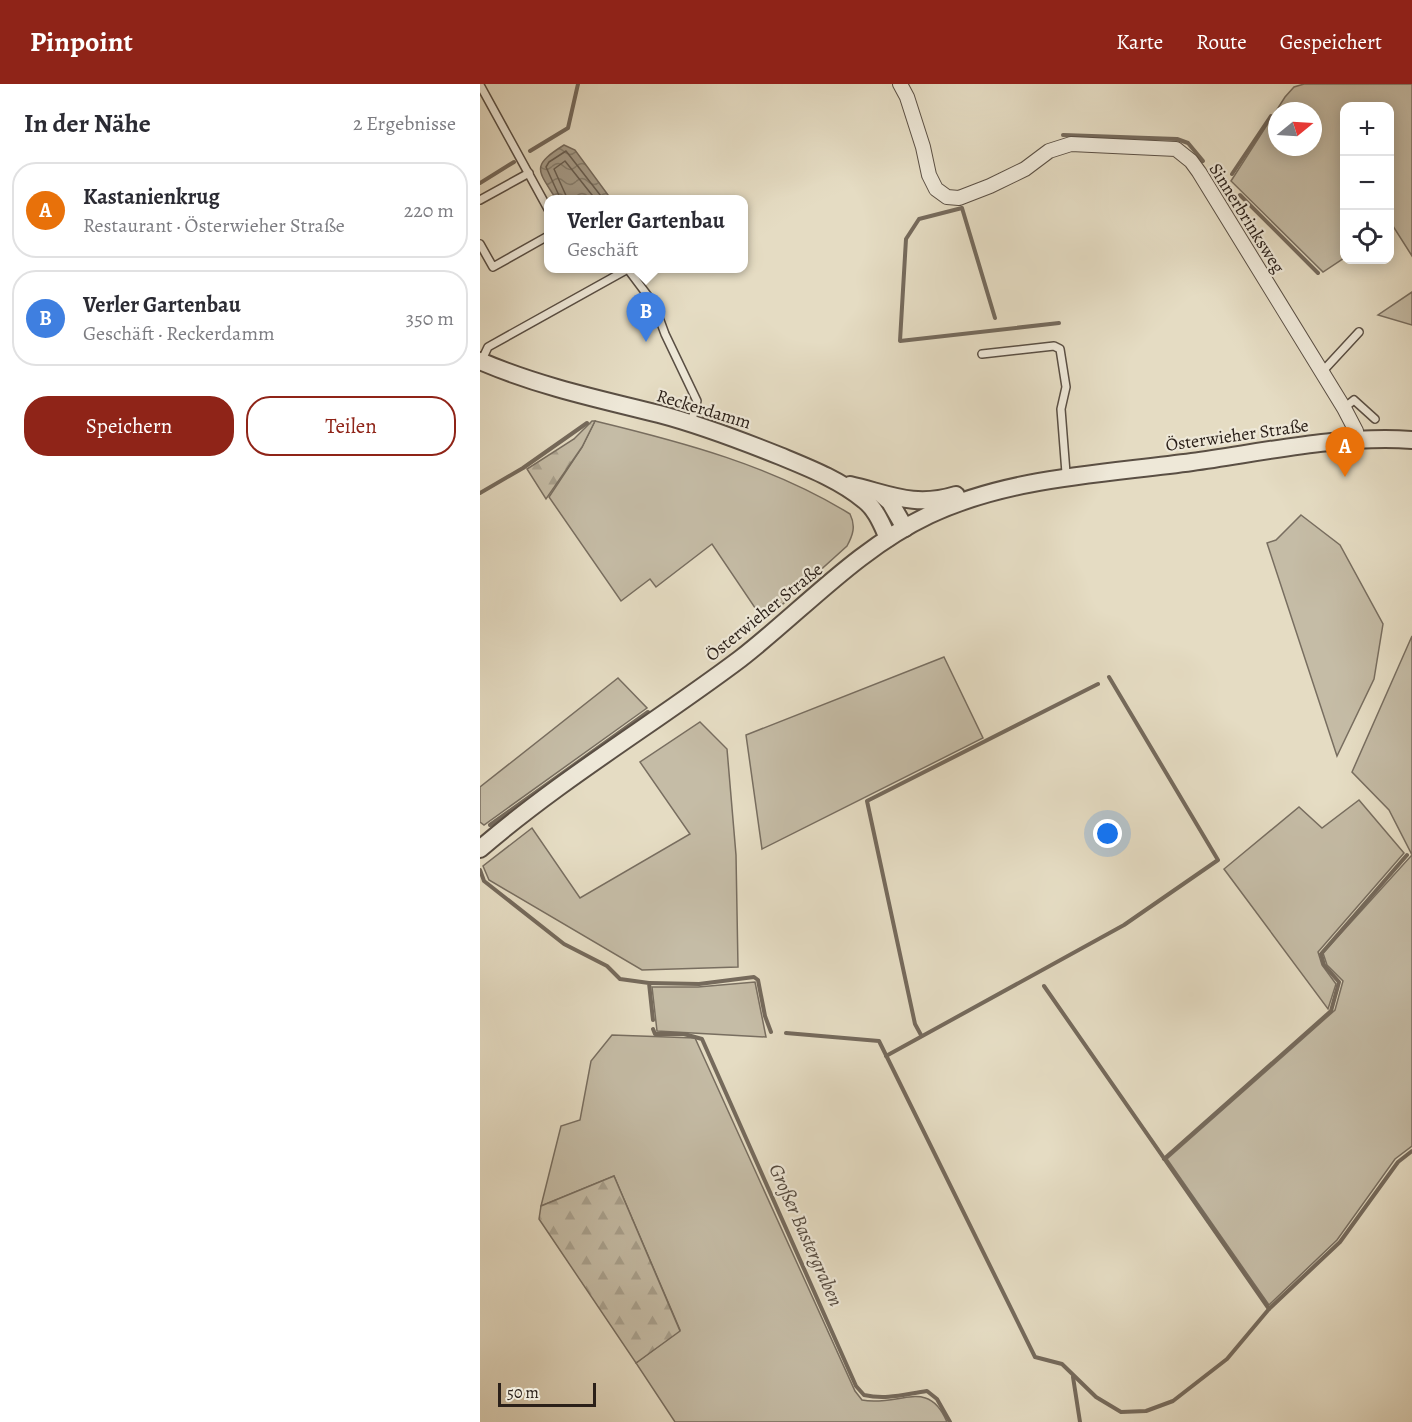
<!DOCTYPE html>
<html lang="de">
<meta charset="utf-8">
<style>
:root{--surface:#fff;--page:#f7f7f7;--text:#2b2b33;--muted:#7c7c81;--line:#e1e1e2;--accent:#8f2418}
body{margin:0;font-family:Alegreya,serif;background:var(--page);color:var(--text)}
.controls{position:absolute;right:18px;top:18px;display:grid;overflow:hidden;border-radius:12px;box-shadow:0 3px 15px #0003}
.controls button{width:54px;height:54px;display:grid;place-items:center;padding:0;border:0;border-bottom:2px solid var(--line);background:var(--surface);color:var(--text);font:30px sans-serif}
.compass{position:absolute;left:788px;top:18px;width:54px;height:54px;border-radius:50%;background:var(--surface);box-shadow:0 3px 15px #0003;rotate:72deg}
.scale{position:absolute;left:18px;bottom:15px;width:98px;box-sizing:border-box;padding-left:6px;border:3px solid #2b2019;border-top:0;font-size:16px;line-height:21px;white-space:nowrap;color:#2b2019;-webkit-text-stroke:4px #eee8d8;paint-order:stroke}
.you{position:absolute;left:628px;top:750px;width:21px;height:21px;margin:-15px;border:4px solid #fff;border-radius:50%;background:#1a73e8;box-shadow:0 0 0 9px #1a73e833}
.badge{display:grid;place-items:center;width:39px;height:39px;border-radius:50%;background:var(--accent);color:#fff;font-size:20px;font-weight:700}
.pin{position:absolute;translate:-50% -50px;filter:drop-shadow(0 2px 3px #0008)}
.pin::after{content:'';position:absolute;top:32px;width:21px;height:18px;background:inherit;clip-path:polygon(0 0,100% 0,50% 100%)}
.popup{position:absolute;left:64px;top:111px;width:204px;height:78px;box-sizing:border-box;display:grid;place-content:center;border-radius:12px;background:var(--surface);filter:drop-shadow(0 2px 4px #0005);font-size:20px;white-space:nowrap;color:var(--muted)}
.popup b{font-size:22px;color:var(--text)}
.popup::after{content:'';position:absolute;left:50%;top:100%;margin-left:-12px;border:12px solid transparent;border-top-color:var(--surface)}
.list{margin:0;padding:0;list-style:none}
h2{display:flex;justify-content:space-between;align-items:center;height:78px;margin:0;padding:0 24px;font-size:26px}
h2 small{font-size:20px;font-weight:400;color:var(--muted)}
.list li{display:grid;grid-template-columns:39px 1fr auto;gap:18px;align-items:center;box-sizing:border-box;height:96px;margin:0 12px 12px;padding:0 12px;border:2px solid var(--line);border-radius:24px}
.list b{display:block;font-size:22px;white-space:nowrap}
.list p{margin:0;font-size:20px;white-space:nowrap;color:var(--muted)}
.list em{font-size:20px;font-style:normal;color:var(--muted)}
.actions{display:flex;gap:12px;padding:18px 24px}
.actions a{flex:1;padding:14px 0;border:2px solid var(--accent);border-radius:24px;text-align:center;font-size:21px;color:var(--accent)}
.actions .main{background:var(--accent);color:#fff}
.icon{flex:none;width:33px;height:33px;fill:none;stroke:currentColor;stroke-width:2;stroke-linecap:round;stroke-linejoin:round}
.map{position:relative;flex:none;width:932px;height:1338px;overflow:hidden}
header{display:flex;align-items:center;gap:36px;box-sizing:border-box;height:84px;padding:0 30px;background:var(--accent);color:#fff}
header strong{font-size:28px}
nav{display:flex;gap:33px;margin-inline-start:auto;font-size:21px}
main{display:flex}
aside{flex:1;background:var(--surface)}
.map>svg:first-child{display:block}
.green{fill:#c5bca6;stroke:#786e60;stroke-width:1.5;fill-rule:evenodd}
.forest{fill:url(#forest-firs);stroke:#786e60;stroke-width:1.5}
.water{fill:url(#water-waves);stroke:#756a5c;stroke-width:1.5}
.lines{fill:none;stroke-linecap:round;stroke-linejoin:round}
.shore{stroke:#685e51;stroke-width:1.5}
.stream{stroke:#756a5c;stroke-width:4}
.service-casing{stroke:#5a4f44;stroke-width:10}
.minor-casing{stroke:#5a4f44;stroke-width:16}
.tertiary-casing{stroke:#5a4f44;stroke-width:20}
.service{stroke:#eee8d8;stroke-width:7}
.minor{stroke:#eee8d8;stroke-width:14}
.tertiary{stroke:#eee8d8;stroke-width:16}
.labels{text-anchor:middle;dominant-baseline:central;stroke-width:4.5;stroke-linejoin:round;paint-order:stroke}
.street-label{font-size:18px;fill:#2b2019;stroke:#eee8d8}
.water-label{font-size:20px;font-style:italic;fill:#564b40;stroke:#eee8d8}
</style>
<header>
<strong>Pinpoint</strong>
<nav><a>Karte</a><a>Route</a><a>Gespeichert</a></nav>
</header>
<main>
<aside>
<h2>In der Nähe<small>2 Ergebnisse</small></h2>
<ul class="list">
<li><span class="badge" style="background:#e8710a">A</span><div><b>Kastanienkrug</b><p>Restaurant · Österwieher Straße</p></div><em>220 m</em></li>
<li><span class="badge" style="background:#3f7fe0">B</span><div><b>Verler Gartenbau</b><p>Geschäft · Reckerdamm</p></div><em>350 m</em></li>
</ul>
<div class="actions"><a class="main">Speichern</a><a>Teilen</a></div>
</aside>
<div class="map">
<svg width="932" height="1338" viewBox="0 0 932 1338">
<defs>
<pattern id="forest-firs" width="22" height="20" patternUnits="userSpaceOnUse" patternTransform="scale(1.5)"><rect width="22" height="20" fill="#c5bca6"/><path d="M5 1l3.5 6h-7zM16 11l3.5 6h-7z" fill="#a9a18e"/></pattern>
<pattern id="water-waves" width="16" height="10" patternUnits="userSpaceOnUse" patternTransform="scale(1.5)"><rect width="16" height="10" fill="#a69c89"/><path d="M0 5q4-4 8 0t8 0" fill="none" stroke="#877f6f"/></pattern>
</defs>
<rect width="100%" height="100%" fill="#e5dcc3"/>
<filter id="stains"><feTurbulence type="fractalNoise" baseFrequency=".00333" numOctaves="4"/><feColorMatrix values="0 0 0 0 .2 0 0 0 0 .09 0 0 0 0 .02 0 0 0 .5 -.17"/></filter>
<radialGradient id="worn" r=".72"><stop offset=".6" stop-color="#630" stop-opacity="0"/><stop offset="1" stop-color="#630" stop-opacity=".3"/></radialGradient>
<!-- green -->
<g class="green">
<path d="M 824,0 L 932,0 L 932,172 L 913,142 L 910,144 L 910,22 L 864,22 L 864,174 L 843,188 L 751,97 L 805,13 L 814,3 ZM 797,27 L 833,27 L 833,63 L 797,63 Z"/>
<path d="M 932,208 L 932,241 L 898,231 Z"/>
<path d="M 115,337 C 202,358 293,382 370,430 C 376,442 373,451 367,462 L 284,537 L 232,460 L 176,503 L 170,495 L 141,517 L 69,413 L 102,363 Z"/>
<path d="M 821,431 L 860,461 L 903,540 L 894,595 L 857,672 L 787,459 L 796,456 Z"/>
<path d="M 932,552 L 932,1062 L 915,1075 L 857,1156 L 789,1221 L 687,1075 L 855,926 L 863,897 L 847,881 L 843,869 L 932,771 L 909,726 L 872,688 Z"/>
<path d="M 464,573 L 503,654 L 282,765 L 266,651 Z"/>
<path d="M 138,594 L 167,624 L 4,741 L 0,738 L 0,703 Z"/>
<path d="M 220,638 L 247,665 L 256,771 L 258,883 L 162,886 L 9,796 L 3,782 L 52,744 L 100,814 L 210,750 L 160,678 Z"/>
<path d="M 879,716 L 924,769 L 838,868 L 842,881 L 856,900 L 848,925 L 744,785 L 819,723 L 842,744 Z"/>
<path d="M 275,898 L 286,953 L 177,947 L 172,903 L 218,903 Z"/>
<path d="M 132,951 L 215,954 L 375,1307 L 382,1316 C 420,1323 448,1293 467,1338 L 195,1338 L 156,1279 L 200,1246 L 134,1092 L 61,1122 L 81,1042 L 100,1036 L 111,977 Z"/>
</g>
<!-- forest -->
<g class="forest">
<path d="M 112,337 L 115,337 L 102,363 L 66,415 L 47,385 L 94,355 Z"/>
<path d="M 134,1092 L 200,1247 L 156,1279 L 59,1135 L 61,1122 Z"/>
</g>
<!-- water -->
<path class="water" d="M 84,61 L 95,66 L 131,115 L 76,115 C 57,85 51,82 84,61 Z"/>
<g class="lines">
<!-- shore -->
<g class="shore">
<path d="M 81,116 L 66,83 L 69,78 L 86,67 L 124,116"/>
<path d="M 88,116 L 74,85 L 85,77 L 116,116"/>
</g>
<!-- stream -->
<g class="stream">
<path d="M 583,51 L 697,55 L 708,59 L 723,77"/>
<path d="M 50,67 L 88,44 L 98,0"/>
<path d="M 752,90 L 791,32"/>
<path d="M 0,99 L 34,78"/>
<path d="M 760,111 L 838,189"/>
<path d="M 515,234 L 482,124 L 439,135 L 426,155 L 420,257 L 579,239"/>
<path d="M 0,409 L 43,384 L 107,339"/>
<path d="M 10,741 L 168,628"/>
<path d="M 0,786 L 4,797 L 84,860 L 127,882 L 140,895 L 169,899 L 173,936"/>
<path d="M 169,899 L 219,900 L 274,893 L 278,896 L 285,932 L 291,948"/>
<path d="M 564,902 L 789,1225"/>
<path d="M 173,945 L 175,950 L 204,950 L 222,955 L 376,1302 L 384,1311 C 407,1316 425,1310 447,1307 L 457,1315 L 470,1338"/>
<path d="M 306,949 L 399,957 L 555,1273 L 582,1280 L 616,1313 L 641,1328 L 666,1327 L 693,1317 L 747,1275 L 789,1225 L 860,1158 L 918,1078 L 932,1067"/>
<path d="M 441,951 L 435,940 L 387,717 L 618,600"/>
<path d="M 406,972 L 644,841 L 738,776 L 629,593"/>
<path d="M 684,1075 L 851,927 L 859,898 L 844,881 L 841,870 L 927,771"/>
<path d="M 593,1293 L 600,1338"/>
</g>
<defs>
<g id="service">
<path d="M 0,1 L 68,125"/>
<path d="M 0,116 L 49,89"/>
<path d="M 0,160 L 13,183 L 68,152"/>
<path d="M 147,184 L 174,220 L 185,250 L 217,317 L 211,339"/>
<path d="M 502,270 L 574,262 L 580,265 L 586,303 L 581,325 L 586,389"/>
<path d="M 1,278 L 8,263 L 148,185"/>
<path d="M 842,288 L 879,248"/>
<path d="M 864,324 L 874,316 L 895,335"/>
</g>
<path id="minor" d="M 420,0 L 427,13 L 443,63 L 449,91 L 456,105 L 467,113 L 479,114 L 510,102 L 545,85 L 569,67 L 591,60 L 696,65 L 711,77 L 719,88 L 864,324 L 876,347 L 877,357"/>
<g id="tertiary">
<path d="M 0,277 C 58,302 118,315 179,330 C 221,341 260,356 300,372 C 329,384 360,396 384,416 C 396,425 402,441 408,454"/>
<path d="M 370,401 C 409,410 434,424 476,411"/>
<path d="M 402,411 L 410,418 L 425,444"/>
<path d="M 0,765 C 81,695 175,639 260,575 C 322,527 377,465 449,431 C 530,393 624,390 712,378 C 784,368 859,351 932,356"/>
</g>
</defs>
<!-- service casing -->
<use href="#service" class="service-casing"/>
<!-- minor casing -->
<use href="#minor" class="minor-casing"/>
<!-- tertiary casing -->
<use href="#tertiary" class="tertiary-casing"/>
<!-- service -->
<use href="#service" class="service"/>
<!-- minor -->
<use href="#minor" class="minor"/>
<!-- tertiary -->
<use href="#tertiary" class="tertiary"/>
</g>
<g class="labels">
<!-- street labels -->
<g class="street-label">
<text transform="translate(767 134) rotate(58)">Sinnerbrinksweg</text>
<text transform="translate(224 325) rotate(17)">Reckerdamm</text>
<text transform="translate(757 351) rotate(-8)">Österwieher Straße</text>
<text transform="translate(284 528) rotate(-39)">Österwieher Straße</text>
</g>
<!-- water labels -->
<g class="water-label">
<text transform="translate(326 1151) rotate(66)">Großer Bastergraben</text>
</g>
</g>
<rect width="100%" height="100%" filter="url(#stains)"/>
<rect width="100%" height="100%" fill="url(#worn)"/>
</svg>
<div class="controls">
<button>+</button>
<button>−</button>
<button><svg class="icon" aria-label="locate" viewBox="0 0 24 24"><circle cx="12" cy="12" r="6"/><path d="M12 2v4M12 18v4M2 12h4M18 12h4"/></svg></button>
</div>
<svg class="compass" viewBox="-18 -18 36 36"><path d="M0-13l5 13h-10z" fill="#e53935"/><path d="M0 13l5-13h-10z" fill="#7c7c81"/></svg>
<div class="scale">50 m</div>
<div class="you"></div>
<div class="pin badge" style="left:865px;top:393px;background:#e8710a">A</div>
<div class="pin badge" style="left:166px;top:258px;background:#3f7fe0">B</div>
<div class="popup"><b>Verler Gartenbau</b>Geschäft</div>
</div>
</main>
